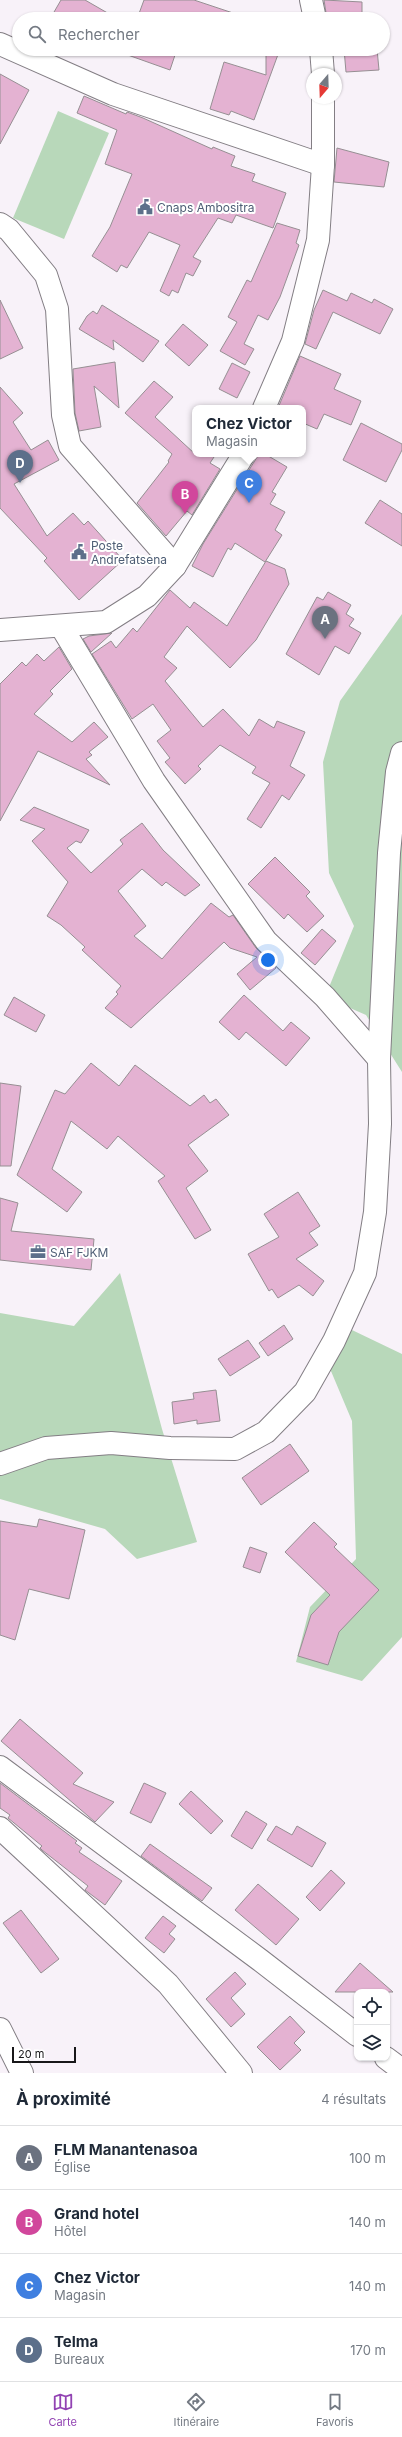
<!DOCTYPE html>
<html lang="fr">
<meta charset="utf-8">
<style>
:root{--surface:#fff;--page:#f6f6f7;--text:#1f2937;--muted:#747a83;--line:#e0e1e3;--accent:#9243b3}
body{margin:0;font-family:Inter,sans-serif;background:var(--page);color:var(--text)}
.controls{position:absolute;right:12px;bottom:12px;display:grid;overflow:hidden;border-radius:8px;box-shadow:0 1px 3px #0004}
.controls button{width:36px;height:36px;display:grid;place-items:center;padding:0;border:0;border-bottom:1px solid var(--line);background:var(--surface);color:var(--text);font:20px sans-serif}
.compass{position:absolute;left:306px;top:68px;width:36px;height:36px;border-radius:50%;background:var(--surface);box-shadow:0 1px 3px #0004;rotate:199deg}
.scale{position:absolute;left:12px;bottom:10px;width:64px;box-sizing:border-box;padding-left:4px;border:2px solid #181719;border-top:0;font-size:11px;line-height:14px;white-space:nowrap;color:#181719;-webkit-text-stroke:3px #fff;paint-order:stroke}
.you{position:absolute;left:268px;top:960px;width:14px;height:14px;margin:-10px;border:3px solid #fff;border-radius:50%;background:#1a73e8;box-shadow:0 0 0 6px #1a73e833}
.badge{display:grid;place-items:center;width:26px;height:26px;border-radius:50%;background:var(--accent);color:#fff;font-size:13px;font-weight:700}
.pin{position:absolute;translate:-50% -33px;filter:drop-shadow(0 1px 2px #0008)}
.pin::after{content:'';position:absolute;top:21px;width:14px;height:12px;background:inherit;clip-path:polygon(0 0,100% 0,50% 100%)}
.popup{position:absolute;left:192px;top:405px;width:114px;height:52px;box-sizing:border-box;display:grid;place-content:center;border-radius:8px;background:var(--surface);filter:drop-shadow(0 1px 3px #0005);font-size:13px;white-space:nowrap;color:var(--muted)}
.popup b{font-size:15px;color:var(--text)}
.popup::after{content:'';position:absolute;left:50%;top:100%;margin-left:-8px;border:8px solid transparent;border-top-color:var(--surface)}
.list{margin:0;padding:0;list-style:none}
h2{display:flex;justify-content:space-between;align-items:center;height:52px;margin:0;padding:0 16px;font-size:17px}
h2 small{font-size:13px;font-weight:400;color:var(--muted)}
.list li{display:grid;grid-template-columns:26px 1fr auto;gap:12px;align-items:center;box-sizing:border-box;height:64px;padding:0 16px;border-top:1px solid var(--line)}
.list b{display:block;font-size:15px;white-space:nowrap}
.list p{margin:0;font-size:13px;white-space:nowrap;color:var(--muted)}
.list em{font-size:13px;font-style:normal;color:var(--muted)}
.icon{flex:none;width:22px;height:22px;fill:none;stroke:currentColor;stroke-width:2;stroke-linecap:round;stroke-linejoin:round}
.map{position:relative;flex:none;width:402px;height:2073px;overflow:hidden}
.search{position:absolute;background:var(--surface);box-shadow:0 1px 3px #0004;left:12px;right:12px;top:12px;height:44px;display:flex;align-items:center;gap:10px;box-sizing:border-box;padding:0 14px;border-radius:22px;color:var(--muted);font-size:15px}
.sheet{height:308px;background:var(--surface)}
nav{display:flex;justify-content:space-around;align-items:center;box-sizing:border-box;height:56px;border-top:1px solid var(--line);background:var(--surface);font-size:11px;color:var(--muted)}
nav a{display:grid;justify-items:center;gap:2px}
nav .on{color:var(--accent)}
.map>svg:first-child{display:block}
.green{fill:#b8d8ba}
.building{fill:#e4b2d2;stroke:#968f93}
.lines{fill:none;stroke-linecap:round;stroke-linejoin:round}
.street-casing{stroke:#837e84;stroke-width:24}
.street{stroke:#fff;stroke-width:22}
.labels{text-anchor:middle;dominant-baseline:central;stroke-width:4;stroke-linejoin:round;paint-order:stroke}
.service-label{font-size:12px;fill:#4e5e75;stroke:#fff;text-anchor:start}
</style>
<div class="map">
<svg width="402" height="2073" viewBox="0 0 402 2073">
<rect width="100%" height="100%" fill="#f8f2f9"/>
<!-- green -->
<g class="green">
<path d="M 58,111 L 109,133 L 64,239 L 13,218 Z"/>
<path d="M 402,614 L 402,1072 L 366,1015 L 325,997 L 354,926 L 329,873 L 323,762 L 340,701 Z"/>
<path d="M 120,1273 L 162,1429 L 197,1542 L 137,1559 L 105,1529 L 0,1499 L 0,1313 L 74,1326 Z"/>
<path d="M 352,1330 L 402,1354 L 402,1637 L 362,1681 L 296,1662 L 310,1607 L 356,1559 L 352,1421 L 328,1364 Z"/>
</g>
<!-- building -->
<g class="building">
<path d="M 61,0 L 85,0 L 118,19 L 50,19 Z"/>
<path d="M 144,0 L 194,0 L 242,16 L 241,19 L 137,19 Z"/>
<path d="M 324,0 L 362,2 L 362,19 L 327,19 Z"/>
<path d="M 127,49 L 177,49 L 170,70 L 125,54 Z"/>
<path d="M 266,49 L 280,49 L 254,120 L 231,111 L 229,115 L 210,109 L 224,62 L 266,75 Z"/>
<path d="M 344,49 L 377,49 L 379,70 L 346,72 Z"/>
<path d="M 0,74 L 29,90 L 0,144 Z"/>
<path d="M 84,96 L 126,114 L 127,112 L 143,118 L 212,149 L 213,147 L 235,156 L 231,166 L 255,174 L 252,181 L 286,193 L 273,228 L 236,215 L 232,223 L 218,218 L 193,257 L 201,261 L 193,276 L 186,273 L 178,293 L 172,290 L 169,296 L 160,291 L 180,245 L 149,232 L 127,268 L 121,265 L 117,272 L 92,256 L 110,227 L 132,174 L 105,164 L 117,130 L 77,113 Z"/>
<path d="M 337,148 L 389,162 L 384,187 L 334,182 Z"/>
<path d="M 277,223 L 300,230 L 296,243 L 299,245 L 280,297 L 268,320 L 258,315 L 244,344 L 254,349 L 245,365 L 220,351 L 237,322 L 228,317 L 247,280 L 251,282 Z"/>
<path d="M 323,290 L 347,301 L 351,293 L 372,303 L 374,299 L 393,309 L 380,334 L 333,312 L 316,349 L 305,344 L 314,310 Z"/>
<path d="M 0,300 L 23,348 L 0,359 Z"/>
<path d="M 102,305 L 159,341 L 143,362 L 113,340 L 114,350 L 79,329 L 87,316 L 93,311 L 97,314 Z"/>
<path d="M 183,324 L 208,345 L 189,366 L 165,345 Z"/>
<path d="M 300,356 L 341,374 L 334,389 L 361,401 L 351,425 L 324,414 L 317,429 L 303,423 L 303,408 L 278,408 Z"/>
<path d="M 115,362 L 119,408 L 94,386 L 101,427 L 79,431 L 75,413 L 73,369 Z"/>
<path d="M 232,363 L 250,372 L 237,398 L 219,389 Z"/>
<path d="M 154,381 L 173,397 L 155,417 L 195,454 L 216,454 L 210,463 L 220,469 L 192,515 L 187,511 L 166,536 L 137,503 L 169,462 L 168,461 L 172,454 L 125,413 Z"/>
<path d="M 0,387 L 23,413 L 13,422 L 31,450 L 48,440 L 59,460 L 14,484 L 47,536 L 73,513 L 84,525 L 88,521 L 123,560 L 79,600 L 44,561 L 47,558 L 0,508 Z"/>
<path d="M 361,423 L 402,444 L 402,450 L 386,482 L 343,460 Z"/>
<path d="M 259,454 L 265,454 L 287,467 L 272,492 L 276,494 L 270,504 L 285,512 L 275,530 L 282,535 L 265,562 L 235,543 L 231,550 L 228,548 L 213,577 L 192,566 L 203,544 Z"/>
<path d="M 380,500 L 402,514 L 402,546 L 365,523 Z"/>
<path d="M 266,561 L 285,569 L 289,584 L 256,640 L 230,668 L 187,626 L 164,657 L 177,668 L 165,681 L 203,727 L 223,709 L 249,736 L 259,719 L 274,728 L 277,721 L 305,732 L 290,766 L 305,775 L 289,800 L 282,795 L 261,828 L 247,819 L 270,783 L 252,773 L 256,767 L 220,745 L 198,766 L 201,769 L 185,784 L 165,762 L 170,758 L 157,741 L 171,730 L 153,704 L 132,719 L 92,654 L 111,641 L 116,648 L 133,628 L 137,632 L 170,590 L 190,608 L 194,602 L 227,626 Z"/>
<path d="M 328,592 L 351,605 L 346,614 L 354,619 L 349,626 L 361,633 L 349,654 L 335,646 L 319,675 L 286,654 L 317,597 L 323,600 Z"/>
<path d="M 112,633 L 91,652 L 83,639 L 89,636 Z"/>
<path d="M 59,647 L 72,669 L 50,691 L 53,694 L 34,714 L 72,742 L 94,722 L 108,737 L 89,752 L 92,755 L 86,759 L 110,785 L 38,751 L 0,821 L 0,684 L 22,662 L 26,666 L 37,654 L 44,661 Z"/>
<path d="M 34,807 L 89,830 L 81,843 L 76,841 L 67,848 L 91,873 L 123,844 L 120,840 L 142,823 L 163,850 L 200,885 L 185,896 L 166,882 L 162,886 L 142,869 L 118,891 L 146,926 L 134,936 L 162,959 L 211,903 L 229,917 L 233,915 L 256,948 L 276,968 L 250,990 L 237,974 L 257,957 L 230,948 L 224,942 L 131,1028 L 105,1008 L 118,994 L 116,992 L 121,986 L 82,950 L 85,947 L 61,925 L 47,916 L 68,882 L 32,841 L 45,829 L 20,820 Z"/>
<path d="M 275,857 L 310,892 L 306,896 L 324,916 L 307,932 L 288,914 L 284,919 L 248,884 Z"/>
<path d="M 322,929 L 336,941 L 315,965 L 301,953 Z"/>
<path d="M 244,995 L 283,1031 L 291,1022 L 310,1038 L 286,1066 L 246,1032 L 239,1040 L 219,1022 Z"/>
<path d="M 14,997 L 45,1015 L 36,1032 L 4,1015 Z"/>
<path d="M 91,1063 L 119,1086 L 135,1065 L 190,1106 L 204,1095 L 210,1103 L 216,1099 L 229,1115 L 188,1145 L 208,1171 L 186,1188 L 211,1230 L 195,1239 L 158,1181 L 165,1176 L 118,1136 L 107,1149 L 71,1121 L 52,1169 L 82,1192 L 67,1212 L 17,1175 L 55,1090 L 65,1094 Z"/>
<path d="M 0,1083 L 21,1086 L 11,1166 L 0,1166 Z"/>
<path d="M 298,1192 L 320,1226 L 309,1233 L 318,1245 L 296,1259 L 324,1281 L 313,1296 L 299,1285 L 278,1298 L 272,1289 L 269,1291 L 248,1254 L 279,1237 L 264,1214 Z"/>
<path d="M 0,1198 L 18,1203 L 11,1231 L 94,1239 L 91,1270 L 0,1260 Z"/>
<path d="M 284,1325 L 293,1339 L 268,1356 L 259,1343 Z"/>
<path d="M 248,1340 L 260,1357 L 230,1376 L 218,1359 Z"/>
<path d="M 216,1390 L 220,1421 L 197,1424 L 197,1420 L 174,1424 L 172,1402 L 194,1399 L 193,1393 Z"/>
<path d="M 290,1444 L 309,1471 L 261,1505 L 242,1478 Z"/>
<path d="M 39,1519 L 85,1530 L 69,1599 L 29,1589 L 15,1640 L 0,1635 L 0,1521 L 37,1527 Z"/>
<path d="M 314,1522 L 337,1544 L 334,1547 L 379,1590 L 339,1632 L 328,1665 L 298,1656 L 311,1615 L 330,1595 L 285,1552 Z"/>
<path d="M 250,1547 L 267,1553 L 260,1573 L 243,1567 Z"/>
<path d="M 20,1719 L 83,1773 L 73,1784 L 114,1802 L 95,1822 L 1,1741 Z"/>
<path d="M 0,1783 L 77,1841 L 75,1843 L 82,1848 L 79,1852 L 122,1881 L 105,1905 L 85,1890 L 88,1886 L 42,1850 L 40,1848 L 42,1846 L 8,1818 L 10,1815 L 0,1808 Z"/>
<path d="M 144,1783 L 166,1793 L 151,1823 L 130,1813 Z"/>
<path d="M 191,1791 L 223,1821 L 211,1834 L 179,1804 Z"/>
<path d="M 246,1811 L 267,1824 L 252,1849 L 231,1836 Z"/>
<path d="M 276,1826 L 292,1835 L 297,1826 L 326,1843 L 312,1867 L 267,1840 Z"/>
<path d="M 150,1844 L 212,1888 L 202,1901 L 141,1856 Z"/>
<path d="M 331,1870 L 345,1883 L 320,1911 L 306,1897 Z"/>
<path d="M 258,1884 L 299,1919 L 276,1945 L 235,1910 Z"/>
<path d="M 21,1910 L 59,1959 L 41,1973 L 3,1923 Z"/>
<path d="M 163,1916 L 176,1926 L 169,1934 L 175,1939 L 164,1953 L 145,1938 Z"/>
<path d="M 360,1963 L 393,1992 L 335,1992 Z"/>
<path d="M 235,1972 L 246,1984 L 231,1998 L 245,2014 L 231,2027 L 206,1999 Z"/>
<path d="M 290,2016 L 305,2032 L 294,2043 L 301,2050 L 280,2070 L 257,2047 Z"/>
</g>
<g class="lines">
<defs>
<g id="street">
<path d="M 311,0 L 315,19"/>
<path d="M 0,44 L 113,94 L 323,165"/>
<path d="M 321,49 L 323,74"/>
<path d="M 0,224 L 9,230 L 46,275 L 57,309 L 63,415 L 70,446 L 175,566"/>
<path d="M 264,408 L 293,341 L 318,240 L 323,165 L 323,98"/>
<path d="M 61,626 L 154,781 L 266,941 L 325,997 L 379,1059"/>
<path d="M 0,630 L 106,622 L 147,596 L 175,566 L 244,454"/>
<path d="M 0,1464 L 46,1448 L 111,1443 L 170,1448 L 235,1449 L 266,1432 L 305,1392 L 334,1341 L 365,1273 L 375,1212 L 380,1124 L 379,1059 L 389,853 L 397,772 L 402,753"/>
<path d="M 0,1767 L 260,1960 L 357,2035"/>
<path d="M 0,1828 L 168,1984 L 241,2073"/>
<path d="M 0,2029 L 22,2073"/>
<path d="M 386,2058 L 402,2070"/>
</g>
</defs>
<!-- street casing -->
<use href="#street" class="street-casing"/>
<!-- street -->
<use href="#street" class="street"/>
</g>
<!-- icons -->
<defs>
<symbol id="civic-bare" viewBox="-9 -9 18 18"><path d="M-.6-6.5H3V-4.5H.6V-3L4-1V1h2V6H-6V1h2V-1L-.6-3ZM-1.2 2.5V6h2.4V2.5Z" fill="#5c6f8a" stroke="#fff" stroke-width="2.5" paint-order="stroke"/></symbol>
<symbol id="office-bare" viewBox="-9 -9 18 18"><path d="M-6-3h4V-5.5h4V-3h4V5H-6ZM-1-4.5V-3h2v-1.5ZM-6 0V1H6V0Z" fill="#5c6f8a" stroke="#fff" stroke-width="2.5" paint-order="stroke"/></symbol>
</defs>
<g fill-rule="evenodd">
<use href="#civic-bare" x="134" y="196" width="22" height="22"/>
<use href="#civic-bare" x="68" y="541" width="22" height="22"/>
<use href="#office-bare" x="27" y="1241" width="22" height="22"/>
</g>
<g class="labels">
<!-- service labels -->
<g class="service-label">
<text x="157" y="207">Cnaps Ambositra</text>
<text x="91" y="545">Poste<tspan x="91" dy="14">Andrefatsena</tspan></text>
<text x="50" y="1252">SAF FJKM</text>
</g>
</g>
</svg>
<div class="controls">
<button><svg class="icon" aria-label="locate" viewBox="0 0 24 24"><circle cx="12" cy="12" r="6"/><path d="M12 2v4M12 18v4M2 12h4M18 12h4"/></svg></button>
<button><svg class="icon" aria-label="layers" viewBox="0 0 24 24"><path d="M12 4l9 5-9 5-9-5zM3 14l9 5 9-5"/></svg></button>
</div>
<svg class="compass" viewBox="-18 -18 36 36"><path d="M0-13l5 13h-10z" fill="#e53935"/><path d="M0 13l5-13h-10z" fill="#747a83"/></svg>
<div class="scale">20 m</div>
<div class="you"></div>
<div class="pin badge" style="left:325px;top:639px;background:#6b7280">A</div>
<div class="pin badge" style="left:185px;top:514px;background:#d1479c">B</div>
<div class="pin badge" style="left:249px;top:503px;background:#3f7fe0">C</div>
<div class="popup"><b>Chez Victor</b>Magasin</div>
<div class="pin badge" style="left:20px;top:483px;background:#5c6f8a">D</div>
<div class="search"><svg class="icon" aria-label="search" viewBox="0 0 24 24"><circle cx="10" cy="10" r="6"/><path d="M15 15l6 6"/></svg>Rechercher</div>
</div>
<section class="sheet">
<h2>À proximité<small>4 résultats</small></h2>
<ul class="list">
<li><span class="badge" style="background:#6b7280">A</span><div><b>FLM Manantenasoa</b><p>Église</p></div><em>100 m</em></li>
<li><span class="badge" style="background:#d1479c">B</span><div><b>Grand hotel</b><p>Hôtel</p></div><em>140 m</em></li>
<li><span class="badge" style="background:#3f7fe0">C</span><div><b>Chez Victor</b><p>Magasin</p></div><em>140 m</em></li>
<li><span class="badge" style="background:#5c6f8a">D</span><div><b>Telma</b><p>Bureaux</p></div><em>170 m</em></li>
</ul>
</section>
<nav>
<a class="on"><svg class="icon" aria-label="map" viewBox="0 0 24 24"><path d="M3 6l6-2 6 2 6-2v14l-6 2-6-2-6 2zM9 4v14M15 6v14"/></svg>Carte</a>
<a><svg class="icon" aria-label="directions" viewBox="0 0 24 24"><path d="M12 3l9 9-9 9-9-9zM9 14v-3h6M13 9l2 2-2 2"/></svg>Itinéraire</a>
<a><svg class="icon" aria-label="saved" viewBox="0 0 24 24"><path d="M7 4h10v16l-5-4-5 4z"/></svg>Favoris</a>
</nav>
